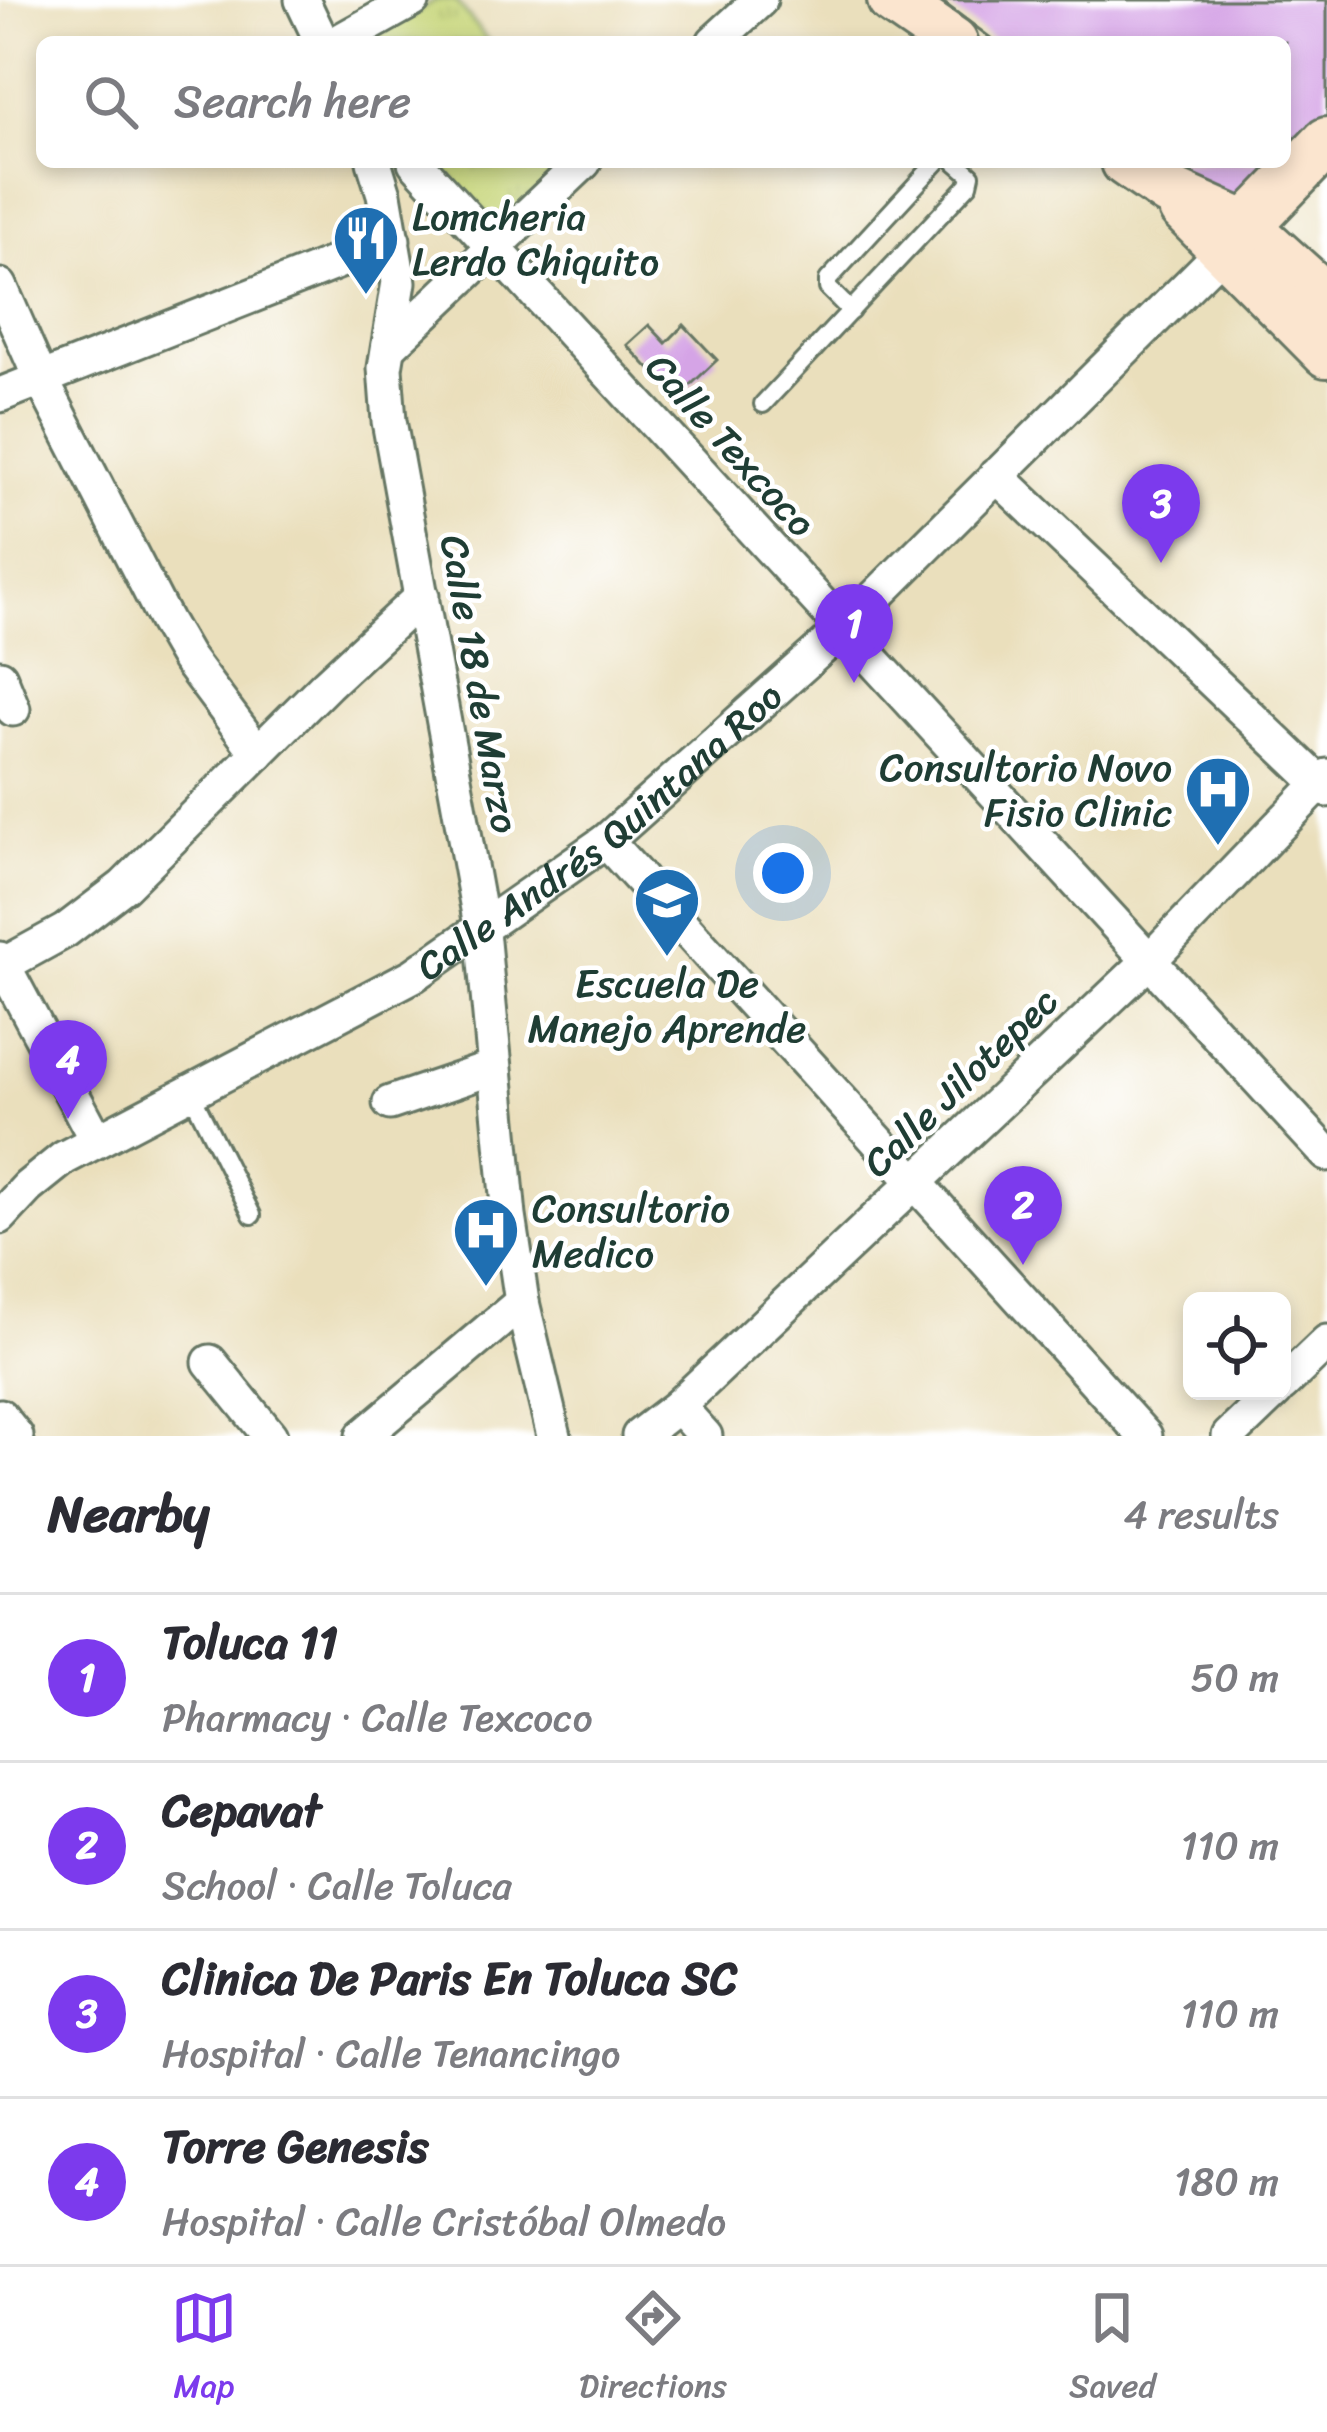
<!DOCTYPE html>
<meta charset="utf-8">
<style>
:root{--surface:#fff;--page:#f7f7f7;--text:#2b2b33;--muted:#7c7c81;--line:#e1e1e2;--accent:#7c3aed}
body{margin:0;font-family:Sriracha,sans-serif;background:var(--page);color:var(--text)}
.controls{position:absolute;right:36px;bottom:36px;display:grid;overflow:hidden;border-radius:18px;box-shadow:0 6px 18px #0003}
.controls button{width:108px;height:108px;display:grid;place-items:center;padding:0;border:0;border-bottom:3px solid var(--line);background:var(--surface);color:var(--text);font:60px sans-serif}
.you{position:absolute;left:783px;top:873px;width:42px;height:42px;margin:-30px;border:9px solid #fff;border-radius:50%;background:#1a73e8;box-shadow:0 0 0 18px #1a73e833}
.badge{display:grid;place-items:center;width:78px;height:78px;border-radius:50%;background:var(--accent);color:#fff;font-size:39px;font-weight:700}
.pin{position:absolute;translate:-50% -99px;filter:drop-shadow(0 3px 6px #0008)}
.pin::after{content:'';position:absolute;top:63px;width:42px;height:36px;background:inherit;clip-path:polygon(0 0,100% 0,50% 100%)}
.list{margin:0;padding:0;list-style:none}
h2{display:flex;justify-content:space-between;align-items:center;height:156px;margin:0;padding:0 48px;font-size:51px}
h2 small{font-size:39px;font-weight:400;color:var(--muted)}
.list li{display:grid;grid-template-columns:78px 1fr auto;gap:36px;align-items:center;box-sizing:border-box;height:168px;padding:0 48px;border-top:3px solid var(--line)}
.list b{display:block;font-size:45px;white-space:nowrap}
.list p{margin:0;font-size:39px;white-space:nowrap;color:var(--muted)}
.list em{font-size:39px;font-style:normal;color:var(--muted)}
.icon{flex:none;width:66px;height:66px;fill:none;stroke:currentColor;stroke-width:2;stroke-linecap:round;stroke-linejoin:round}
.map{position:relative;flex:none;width:1327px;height:1436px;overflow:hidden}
.search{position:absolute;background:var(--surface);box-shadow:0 6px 18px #0003;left:36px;right:36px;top:36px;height:132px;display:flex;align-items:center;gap:30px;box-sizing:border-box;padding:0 42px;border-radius:18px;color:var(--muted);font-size:45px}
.sheet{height:828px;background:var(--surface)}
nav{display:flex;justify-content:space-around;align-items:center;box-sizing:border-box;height:168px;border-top:3px solid var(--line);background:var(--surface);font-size:33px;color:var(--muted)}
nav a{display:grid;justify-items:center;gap:6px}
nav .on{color:var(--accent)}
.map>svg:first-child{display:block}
.grass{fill:url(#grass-tufts);stroke:#728855;stroke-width:3}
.building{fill:#d5a4e6}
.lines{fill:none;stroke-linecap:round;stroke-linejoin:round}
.lane-casing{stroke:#667664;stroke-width:22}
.street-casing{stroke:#667664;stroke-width:39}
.secondary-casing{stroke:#667664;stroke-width:54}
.lane{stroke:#fff;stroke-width:16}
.street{stroke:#fff;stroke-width:33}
.secondary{stroke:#fbe5cf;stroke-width:48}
.labels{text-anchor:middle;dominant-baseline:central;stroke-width:9;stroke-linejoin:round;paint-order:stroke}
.poi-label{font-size:39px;fill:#1f3d34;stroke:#fff;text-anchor:start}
.street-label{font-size:39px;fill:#1f3d34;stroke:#fff}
</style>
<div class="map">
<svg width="1327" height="1436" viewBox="0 0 1327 1436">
<defs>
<pattern id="grass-tufts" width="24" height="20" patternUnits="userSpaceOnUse" patternTransform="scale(3)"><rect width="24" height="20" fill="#c5d476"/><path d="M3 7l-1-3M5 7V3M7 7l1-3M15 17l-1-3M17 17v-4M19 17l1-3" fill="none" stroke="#a9b767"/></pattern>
</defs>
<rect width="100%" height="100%" fill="#fff"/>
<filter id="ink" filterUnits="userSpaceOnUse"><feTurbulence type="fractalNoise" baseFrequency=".00833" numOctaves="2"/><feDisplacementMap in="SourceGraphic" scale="24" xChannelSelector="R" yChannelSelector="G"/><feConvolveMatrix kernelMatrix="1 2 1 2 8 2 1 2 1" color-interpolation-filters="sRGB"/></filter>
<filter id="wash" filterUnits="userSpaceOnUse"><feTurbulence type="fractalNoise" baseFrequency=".004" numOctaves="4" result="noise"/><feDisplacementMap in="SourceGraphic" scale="48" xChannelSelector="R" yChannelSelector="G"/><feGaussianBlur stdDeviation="2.7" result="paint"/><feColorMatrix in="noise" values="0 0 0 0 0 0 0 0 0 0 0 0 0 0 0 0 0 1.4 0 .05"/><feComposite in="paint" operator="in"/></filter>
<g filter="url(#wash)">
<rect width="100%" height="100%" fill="#eadfbc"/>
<!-- grass -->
<g class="grass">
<path d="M 436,0 L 455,0 L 489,42 L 365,42 Z"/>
<path d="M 437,162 L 573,162 L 500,228 Z"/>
</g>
<g id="blocks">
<!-- building -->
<g class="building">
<path d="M 940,0 L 1327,0 L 1327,132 L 1239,210 L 1156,162 L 1285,162 L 1285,42 L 996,42 Z"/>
<path d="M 649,325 L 666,343 L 684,325 L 717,360 L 677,398 L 627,345 Z"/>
</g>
</g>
</g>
<g filter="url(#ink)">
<use href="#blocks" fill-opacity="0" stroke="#667664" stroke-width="3"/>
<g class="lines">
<defs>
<g id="lane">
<path d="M 851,311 L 828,288 L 828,280 L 937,162"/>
<path d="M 763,404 L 969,184 L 971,175 L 956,162"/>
<path d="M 190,1091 L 252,1215"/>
</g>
<g id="street">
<path d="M 302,0 L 322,42"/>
<path d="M 338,42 L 413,0"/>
<path d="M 714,42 L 760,0"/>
<path d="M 374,162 L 384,194 L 399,282 L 385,368 L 389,421 L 482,931 L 509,1216 L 522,1302 L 554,1436"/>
<path d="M 415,162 L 1327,1154"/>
<path d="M 0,286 L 40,377 L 165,620 L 187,658 L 258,753"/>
<path d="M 389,347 L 584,162"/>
<path d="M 0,395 L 393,240"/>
<path d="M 996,475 L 1327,790"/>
<path d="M 0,677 L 13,709"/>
<path d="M 606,841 L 1145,1436"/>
<path d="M 0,959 L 96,1139"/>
<path d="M 3,965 L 65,931 L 124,886 L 327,684 L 422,596"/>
<path d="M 390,1103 L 493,1068"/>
<path id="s1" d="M 0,1217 L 28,1187 L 64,1158 L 414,975 L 606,841 L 842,630 L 1223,251"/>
<path d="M 210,1362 L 270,1436"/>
<path d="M 1282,1385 L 1327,1342"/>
<path d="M 678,1406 L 705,1436"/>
<path d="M 0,1416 L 16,1436"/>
<path d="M 363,1436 L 522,1302"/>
<path d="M 639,1436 L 678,1406 L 1149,961 L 1327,776"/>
<path d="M 1229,1436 L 1276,1391"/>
</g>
<g id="secondary">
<path d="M 892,0 L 953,42"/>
<path d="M 1126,162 L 1168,191 L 1246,226 L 1327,299"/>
<path d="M 1183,208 L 1327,353"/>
<path d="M 1226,247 L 1327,142"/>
</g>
</defs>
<!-- lane casing -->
<use href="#lane" class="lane-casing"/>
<!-- street casing -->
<use href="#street" class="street-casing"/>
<!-- secondary casing -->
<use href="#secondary" class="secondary-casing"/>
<!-- lane -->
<use href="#lane" class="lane"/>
<!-- street -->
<use href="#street" class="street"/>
<!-- secondary -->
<use href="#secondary" class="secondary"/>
</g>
</g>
<!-- icons -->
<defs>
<symbol id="restaurant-pin" viewBox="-11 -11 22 30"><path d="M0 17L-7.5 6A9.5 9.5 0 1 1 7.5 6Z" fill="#1f6fb2" stroke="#fff"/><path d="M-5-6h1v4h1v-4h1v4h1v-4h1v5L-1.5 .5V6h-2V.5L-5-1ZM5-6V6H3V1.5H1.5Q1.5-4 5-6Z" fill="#fff"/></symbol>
<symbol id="hospital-pin" viewBox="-11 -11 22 30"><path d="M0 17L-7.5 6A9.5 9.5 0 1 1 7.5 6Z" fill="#1f6fb2" stroke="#fff"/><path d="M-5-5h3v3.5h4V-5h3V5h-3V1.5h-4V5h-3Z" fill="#fff"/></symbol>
<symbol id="school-pin" viewBox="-11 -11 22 30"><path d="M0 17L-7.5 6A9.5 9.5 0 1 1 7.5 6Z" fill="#1f6fb2" stroke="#fff"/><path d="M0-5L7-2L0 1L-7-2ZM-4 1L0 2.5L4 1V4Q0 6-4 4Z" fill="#fff"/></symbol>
</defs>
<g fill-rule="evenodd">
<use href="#restaurant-pin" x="328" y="200" width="76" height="104"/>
<use href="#hospital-pin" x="1180" y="751" width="76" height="104"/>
<use href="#school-pin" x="629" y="862" width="76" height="104"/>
<use href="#hospital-pin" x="448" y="1192" width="76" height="104"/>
</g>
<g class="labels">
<!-- poi labels -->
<g class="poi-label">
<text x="412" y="216">Lomcheria<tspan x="412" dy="45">Lerdo Chiquito</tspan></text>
<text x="1172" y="767" text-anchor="end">Consultorio Novo<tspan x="1172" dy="45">Fisio Clinic</tspan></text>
<text x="667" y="983" text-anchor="middle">Escuela De<tspan x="667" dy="45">Manejo Aprende</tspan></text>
<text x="532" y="1208">Consultorio<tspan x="532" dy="45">Medico</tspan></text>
</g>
<!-- street labels -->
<g class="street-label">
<text transform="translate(731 445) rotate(48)">Calle Texcoco</text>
<text transform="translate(480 684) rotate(80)">Calle 18 de Marzo</text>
<text stroke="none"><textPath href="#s1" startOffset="717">Calle Andrés Quintana Roo</textPath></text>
<text transform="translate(960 1082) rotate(-44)">Calle Jilotepec</text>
</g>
</g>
</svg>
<div class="controls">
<button><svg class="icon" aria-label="locate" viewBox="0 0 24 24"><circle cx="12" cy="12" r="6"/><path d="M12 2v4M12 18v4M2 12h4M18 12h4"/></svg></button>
</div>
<div class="you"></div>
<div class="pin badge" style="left:854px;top:683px">1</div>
<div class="pin badge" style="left:1023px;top:1265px">2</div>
<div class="pin badge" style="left:1161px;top:563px">3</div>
<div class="pin badge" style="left:68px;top:1119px">4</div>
<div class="search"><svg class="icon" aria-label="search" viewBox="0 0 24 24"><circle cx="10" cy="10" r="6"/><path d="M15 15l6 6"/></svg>Search here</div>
</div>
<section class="sheet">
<h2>Nearby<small>4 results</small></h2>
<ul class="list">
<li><span class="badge">1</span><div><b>Toluca 11</b><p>Pharmacy · Calle Texcoco</p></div><em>50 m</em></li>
<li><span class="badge">2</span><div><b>Cepavat</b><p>School · Calle Toluca</p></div><em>110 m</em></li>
<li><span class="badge">3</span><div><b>Clinica De Paris En Toluca SC</b><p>Hospital · Calle Tenancingo</p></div><em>110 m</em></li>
<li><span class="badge">4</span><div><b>Torre Genesis</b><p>Hospital · Calle Cristóbal Olmedo</p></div><em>180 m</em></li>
</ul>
</section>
<nav>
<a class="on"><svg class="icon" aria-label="map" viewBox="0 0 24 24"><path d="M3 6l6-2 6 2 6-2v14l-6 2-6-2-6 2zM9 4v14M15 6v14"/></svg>Map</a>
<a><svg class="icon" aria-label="directions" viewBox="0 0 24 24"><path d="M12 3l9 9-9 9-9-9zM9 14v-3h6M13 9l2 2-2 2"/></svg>Directions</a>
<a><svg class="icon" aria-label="saved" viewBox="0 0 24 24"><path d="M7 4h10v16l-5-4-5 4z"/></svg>Saved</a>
</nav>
